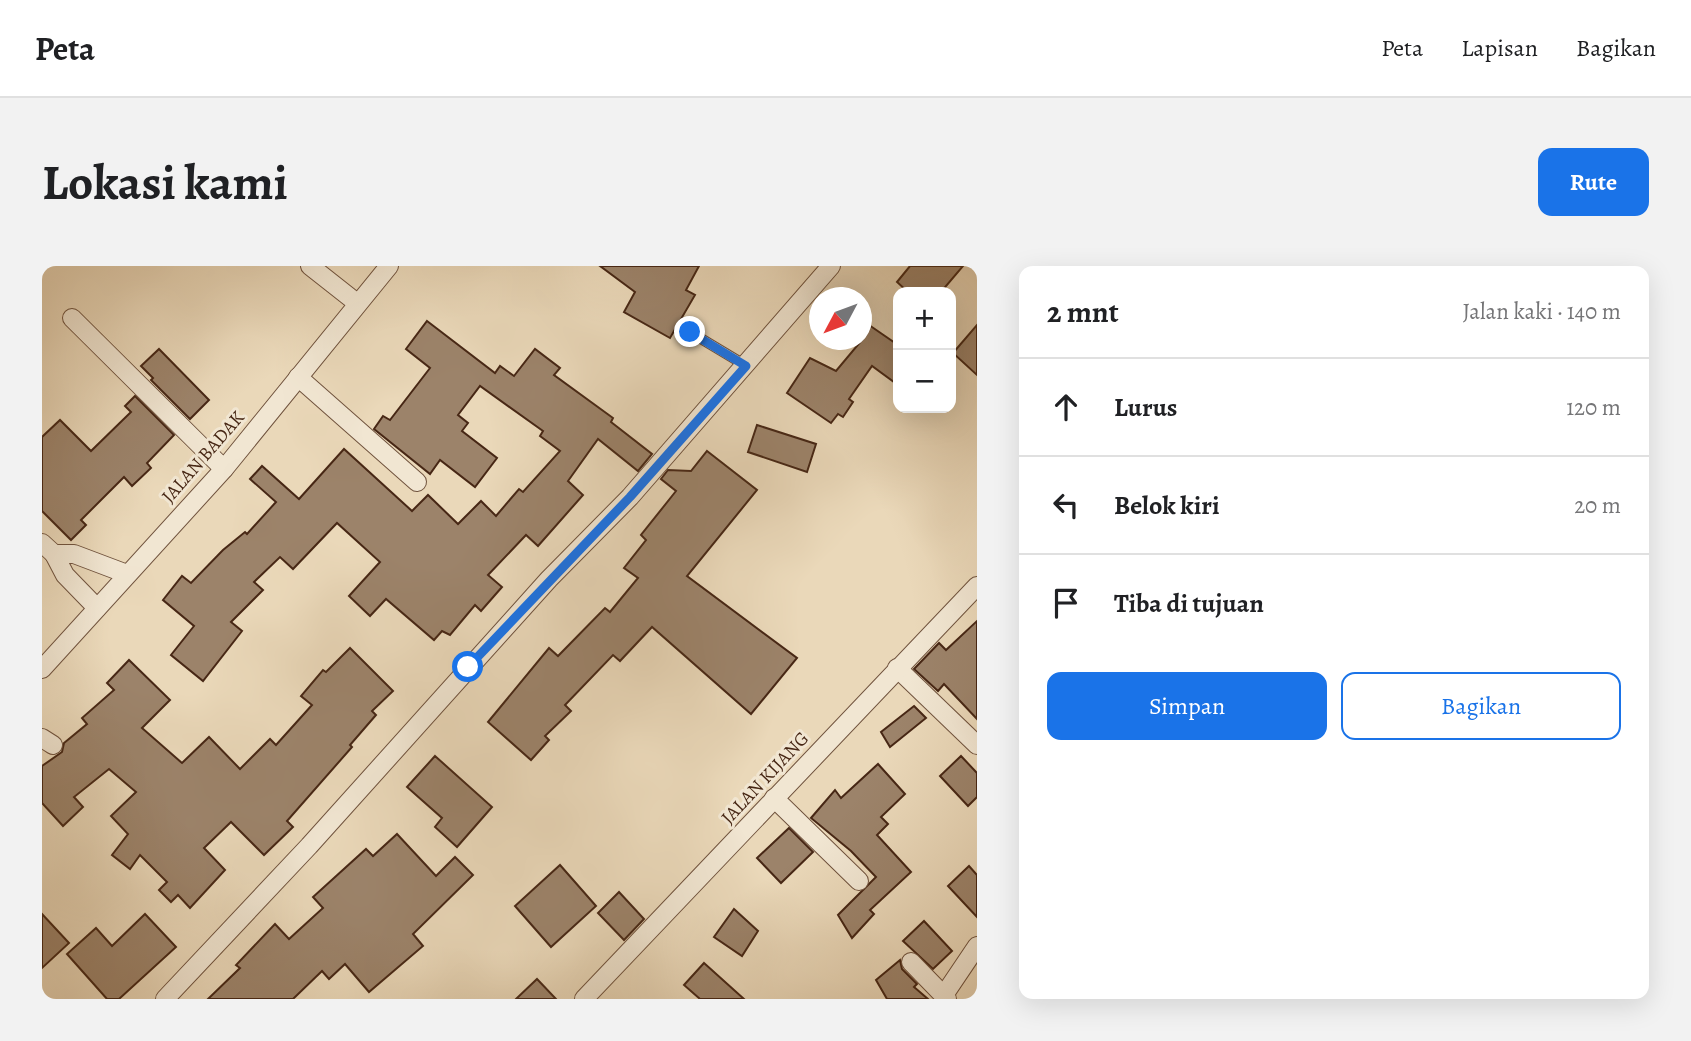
<!DOCTYPE html>
<html lang="id">
<meta charset="utf-8">
<style>
:root{--surface:#fff;--page:#f2f2f2;--text:#202124;--muted:#757577;--line:#e0e0e0;--accent:#1a73e8}
body{margin:0;font-family:Alegreya,serif;background:var(--page);color:var(--text)}
.controls{position:absolute;right:21px;top:21px;display:grid;overflow:hidden;border-radius:14px;box-shadow:0 7px 28px #0002}
.controls button{width:63px;height:63px;display:grid;place-items:center;padding:0;border:0;border-bottom:2px solid var(--line);background:var(--surface);color:var(--text);font:35px sans-serif}
.compass{position:absolute;left:767px;top:21px;width:63px;height:63px;border-radius:50%;background:var(--surface);box-shadow:0 7px 28px #0002;rotate:229deg}
.stop{position:absolute;width:21px;height:21px;margin:-16px;border:5px solid #1a73e8;border-radius:50%;background:#fff}
.stop.end{background:#1a73e8;border-color:#fff;box-shadow:0 2px 7px #0008}
.list{margin:0;padding:0;list-style:none}
h2{display:flex;justify-content:space-between;align-items:center;height:91px;margin:0;padding:0 28px;font-size:30px}
h2 small{font-size:23px;font-weight:400;color:var(--muted)}
.list li{display:grid;grid-template-columns:46px 1fr auto;gap:21px;align-items:center;box-sizing:border-box;height:98px;padding:0 28px;border-top:2px solid var(--line)}
.list b{display:block;font-size:26px;white-space:nowrap}
.list em{font-size:23px;font-style:normal;color:var(--muted)}
.actions{display:flex;gap:14px;padding:21px 28px}
.actions a{flex:1;padding:16px 0;border:2px solid var(--accent);border-radius:14px;text-align:center;font-size:24px;color:var(--accent)}
.actions .main{background:var(--accent);color:#fff}
.icon{flex:none;width:38px;height:38px;fill:none;stroke:currentColor;stroke-width:2;stroke-linecap:round;stroke-linejoin:round}
.map{position:relative;flex:none;width:935px;height:733px;overflow:hidden;border-radius:14px}
header{display:flex;align-items:center;gap:42px;box-sizing:border-box;height:98px;padding:0 35px;background:var(--surface);border-bottom:2px solid var(--line)}
header strong{font-size:33px}
nav{display:flex;gap:38px;margin-inline-start:auto;font-size:24px}
.intro{display:flex;align-items:center;justify-content:space-between;box-sizing:border-box;height:168px;padding:0 42px}
h1{margin:0;font-size:49px}
.button{padding:18px 32px;border-radius:14px;background:var(--accent);color:#fff;font-size:24px;font-weight:700}
main{display:flex;gap:42px;padding:0 42px}
aside{flex:1;background:var(--surface);border-radius:14px;box-shadow:0 7px 28px #0002}
.map>svg:first-child{display:block}
.building{fill:#9c836a;stroke:#472715;stroke-width:2}
.lines{fill:none;stroke-linecap:round;stroke-linejoin:round}
.service-casing{stroke:#70533e;stroke-width:11}
.minor-casing{stroke:#70533e;stroke-width:20}
.service{stroke:#f1e6d2;stroke-width:9}
.minor{stroke:#f1e6d2;stroke-width:18}
.route{stroke:#1a73e8;stroke-width:9}
.labels{text-anchor:middle;dominant-baseline:central;stroke-width:6;stroke-linejoin:round;paint-order:stroke}
.street-label{font-size:19px;fill:#472715;stroke:#f1e6d2}
</style>
<header>
<strong>Peta</strong>
<nav><a>Peta</a><a>Lapisan</a><a>Bagikan</a></nav>
</header>
<div class="intro"><h1>Lokasi kami</h1><a class="button">Rute</a></div>
<main>
<div class="map">
<svg width="935" height="733" viewBox="0 0 935 733">
<rect width="100%" height="100%" fill="#ead8b9"/>
<filter id="stains"><feTurbulence type="fractalNoise" baseFrequency=".00286" numOctaves="4"/><feColorMatrix values="0 0 0 0 .2 0 0 0 0 .09 0 0 0 0 .02 0 0 0 .5 -.17"/></filter>
<radialGradient id="worn" r=".72"><stop offset=".6" stop-color="#630" stop-opacity="0"/><stop offset="1" stop-color="#630" stop-opacity=".3"/></radialGradient>
<!-- building -->
<g class="building">
<path d="M 558,0 L 657,0 L 644,24 L 653,29 L 628,72 L 582,46 L 593,26 Z"/>
<path d="M 868,0 L 921,0 L 899,26 L 866,26 L 855,16 Z"/>
<path d="M 385,55 L 453,107 L 458,100 L 472,110 L 493,83 L 518,102 L 512,109 L 571,152 L 569,156 L 610,188 L 596,205 L 556,173 L 526,215 L 541,229 L 496,280 L 484,269 L 446,309 L 460,321 L 439,345 L 433,339 L 408,369 L 400,365 L 392,374 L 344,333 L 328,350 L 307,330 L 338,296 L 295,257 L 251,303 L 238,291 L 212,316 L 221,324 L 189,356 L 200,365 L 161,415 L 129,389 L 152,360 L 121,334 L 140,310 L 149,317 L 181,284 L 203,266 L 205,268 L 234,236 L 208,213 L 220,200 L 257,233 L 302,183 L 370,245 L 386,229 L 416,258 L 439,235 L 454,250 L 477,223 L 481,226 L 518,185 L 498,170 L 501,165 L 438,120 L 416,149 L 426,157 L 420,165 L 455,192 L 433,221 L 398,194 L 388,208 L 332,163 L 341,150 L 348,154 L 388,102 L 364,83 Z"/>
<path d="M 827,59 L 856,79 L 856,119 L 830,100 L 807,133 L 811,136 L 801,151 L 796,148 L 789,157 L 745,127 L 768,92 L 794,105 L 820,74 Z"/>
<path d="M 935,59 L 935,109 L 911,87 Z"/>
<path d="M 117,83 L 167,134 L 148,153 L 109,114 L 111,112 L 99,100 Z"/>
<path d="M 93,130 L 132,169 L 105,197 L 109,202 L 90,220 L 82,211 L 39,254 L 44,259 L 29,274 L 0,245 L 0,171 L 18,154 L 49,185 L 89,146 L 83,140 Z"/>
<path d="M 715,159 L 774,178 L 765,206 L 706,186 Z"/>
<path d="M 665,185 L 715,224 L 645,310 L 755,392 L 709,448 L 610,361 L 578,395 L 571,389 L 523,439 L 529,445 L 503,470 L 507,474 L 489,494 L 446,456 L 507,382 L 516,390 L 563,342 L 568,346 L 596,312 L 582,302 L 604,274 L 599,269 L 634,225 L 619,213 L 626,204 L 649,205 Z"/>
<path d="M 935,355 L 935,453 L 902,418 L 896,425 L 872,403 L 897,377 L 904,384 Z"/>
<path d="M 308,382 L 351,425 L 330,445 L 334,449 L 308,479 L 310,481 L 245,555 L 251,561 L 222,589 L 189,556 L 162,582 L 183,604 L 148,642 L 136,629 L 129,636 L 117,624 L 125,616 L 98,589 L 88,603 L 70,589 L 86,568 L 69,550 L 94,526 L 67,503 L 32,531 L 41,541 L 21,560 L 0,537 L 0,500 L 20,486 L 22,477 L 45,458 L 40,452 L 72,424 L 65,417 L 87,394 L 128,434 L 100,462 L 140,497 L 167,471 L 198,503 L 228,473 L 234,479 L 270,439 L 259,430 L 281,404 L 284,406 Z"/>
<path d="M 872,440 L 884,452 L 848,481 L 839,466 Z"/>
<path d="M 393,490 L 450,541 L 415,581 L 393,561 L 400,552 L 365,521 Z"/>
<path d="M 919,490 L 935,507 L 935,531 L 926,540 L 898,510 Z"/>
<path d="M 836,498 L 863,528 L 839,551 L 846,558 L 835,569 L 869,606 L 828,644 L 832,648 L 810,672 L 796,649 L 834,611 L 809,585 L 769,552 L 793,524 L 799,532 Z"/>
<path d="M 747,562 L 771,586 L 739,617 L 715,592 Z"/>
<path d="M 355,568 L 394,610 L 413,591 L 431,609 L 371,668 L 381,680 L 327,726 L 303,698 L 287,713 L 280,705 L 251,733 L 166,733 L 198,702 L 194,699 L 233,658 L 247,673 L 281,642 L 271,631 L 324,583 L 331,590 Z"/>
<path d="M 518,599 L 554,640 L 509,681 L 473,640 Z"/>
<path d="M 927,600 L 935,609 L 935,651 L 906,620 Z"/>
<path d="M 577,626 L 602,653 L 582,674 L 556,647 Z"/>
<path d="M 692,643 L 716,665 L 700,690 L 672,671 Z"/>
<path d="M 0,648 L 27,677 L 0,702 Z"/>
<path d="M 103,648 L 134,681 L 77,733 L 65,733 L 25,688 L 54,662 L 70,680 Z"/>
<path d="M 882,655 L 910,685 L 891,703 L 861,675 Z"/>
<path d="M 858,694 L 860,703 L 875,718 L 872,721 L 886,733 L 845,733 L 834,714 Z"/>
<path d="M 662,697 L 702,733 L 658,733 L 642,719 Z"/>
<path d="M 495,713 L 514,733 L 474,733 Z"/>
</g>
<g class="lines">
<defs>
<path id="service" d="M 648,66 L 703,99"/>
<g id="minor">
<path d="M 268,0 L 315,37"/>
<path d="M 30,52 L 182,203"/>
<path d="M 256,111 L 375,216"/>
<path d="M 0,277 L 12,288 L 32,288 L 85,308"/>
<path d="M 12,288 L 23,309 L 55,342"/>
<path d="M 855,402 L 935,479"/>
<path d="M 0,403 L 182,203 L 347,0"/>
<path d="M 0,472 L 11,479"/>
<path d="M 732,532 L 817,615"/>
<path d="M 869,696 L 905,733"/>
<path d="M 902,729 L 935,680"/>
<path d="M 123,733 L 267,580 L 507,313 L 588,231 L 789,0"/>
<path d="M 542,733 L 935,320"/>
</g>
</defs>
<!-- service casing -->
<use href="#service" class="service-casing"/>
<!-- minor casing -->
<use href="#minor" class="minor-casing"/>
<!-- service -->
<use href="#service" class="service"/>
<!-- minor -->
<use href="#minor" class="minor"/>
</g>
<g class="lines">
<!-- route -->
<path class="route" d="M 426,401 L 588,231 L 704,100 L 648,66"/>
</g>
<g class="labels">
<!-- street labels -->
<g class="street-label">
<text transform="translate(161 191) rotate(-49)">JALAN BADAK</text>
<text transform="translate(723 512) rotate(-47)">JALAN KIJANG</text>
</g>
</g>
<rect width="100%" height="100%" filter="url(#stains)"/>
<rect width="100%" height="100%" fill="url(#worn)"/>
</svg>
<div class="controls">
<button>+</button>
<button>−</button>
</div>
<svg class="compass" viewBox="-18 -18 36 36"><path d="M0-13l5 13h-10z" fill="#e53935"/><path d="M0 13l5-13h-10z" fill="#757577"/></svg>
<div class="stop" style="left:426px;top:401px"></div>
<div class="stop end" style="left:648px;top:66px"></div>
</div>
<aside>
<h2>2 mnt<small>Jalan kaki · 140 m</small></h2>
<ul class="list">
<li><svg class="icon" aria-label="ahead" viewBox="0 0 24 24"><path d="M12 20V5M6 11l6-6 6 6"/></svg><div><b>Lurus</b></div><em>120 m</em></li>
<li><svg class="icon" aria-label="left" viewBox="0 0 24 24"><path d="M17 20v-9H6M10 6l-5 5 5 5"/></svg><div><b>Belok kiri</b></div><em>20 m</em></li>
<li><svg class="icon" aria-label="arrive" viewBox="0 0 24 24"><path d="M6 21V4h12l-3 4 3 4H6"/></svg><div><b>Tiba di tujuan</b></div></li>
</ul>
<div class="actions"><a class="main">Simpan</a><a>Bagikan</a></div>
</aside>
</main>
